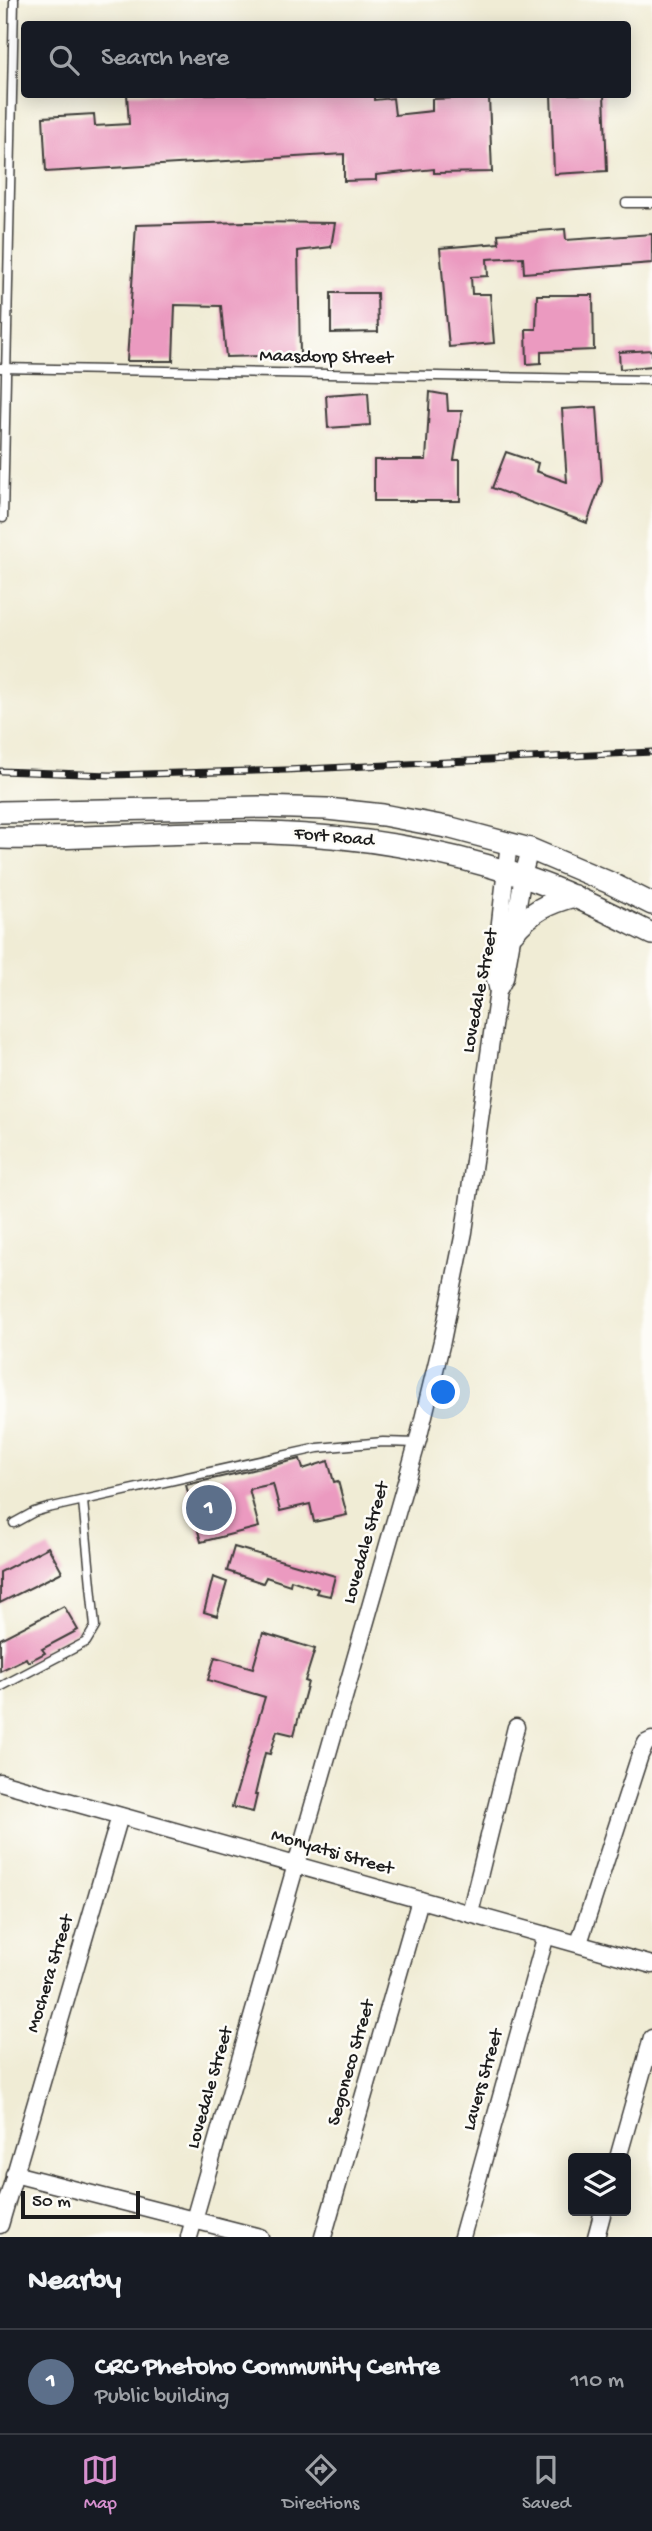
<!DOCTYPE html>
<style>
:root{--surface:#171b24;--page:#242831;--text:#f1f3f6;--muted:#9ea1a6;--line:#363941;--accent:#d690ce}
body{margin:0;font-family:"Gochi Hand",sans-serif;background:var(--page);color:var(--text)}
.controls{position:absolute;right:21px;bottom:21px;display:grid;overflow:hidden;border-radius:7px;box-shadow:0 4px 18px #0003}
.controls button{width:63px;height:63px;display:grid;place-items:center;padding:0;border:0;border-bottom:2px solid var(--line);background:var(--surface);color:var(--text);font:35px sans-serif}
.scale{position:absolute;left:21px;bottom:18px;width:119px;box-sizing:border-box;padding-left:7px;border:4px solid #1c1c1c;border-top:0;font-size:19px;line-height:24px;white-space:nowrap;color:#1c1c1c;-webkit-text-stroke:5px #fdfcf7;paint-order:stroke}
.you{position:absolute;left:444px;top:1393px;width:24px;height:24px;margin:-18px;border:5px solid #fff;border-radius:50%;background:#1a73e8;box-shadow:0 0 0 10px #1a73e833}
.badge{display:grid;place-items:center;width:46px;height:46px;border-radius:50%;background:var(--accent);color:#fff;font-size:23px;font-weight:700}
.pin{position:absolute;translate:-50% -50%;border:4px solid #fff;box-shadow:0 2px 7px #0006}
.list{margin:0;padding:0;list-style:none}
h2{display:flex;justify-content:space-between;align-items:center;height:91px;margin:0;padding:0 28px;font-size:30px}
h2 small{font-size:23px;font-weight:400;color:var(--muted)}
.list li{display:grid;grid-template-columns:46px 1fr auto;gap:21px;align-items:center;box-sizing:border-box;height:105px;padding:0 28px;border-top:2px solid var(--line)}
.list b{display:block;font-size:26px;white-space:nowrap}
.list p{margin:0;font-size:23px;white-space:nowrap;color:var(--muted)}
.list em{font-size:23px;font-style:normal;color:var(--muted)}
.icon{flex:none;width:38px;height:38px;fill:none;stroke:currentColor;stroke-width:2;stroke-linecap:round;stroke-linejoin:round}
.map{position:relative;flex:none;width:652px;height:2237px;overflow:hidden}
.search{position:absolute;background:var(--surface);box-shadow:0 4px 18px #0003;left:21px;right:21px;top:21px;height:77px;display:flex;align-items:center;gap:18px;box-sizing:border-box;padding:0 24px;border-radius:7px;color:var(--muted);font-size:26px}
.sheet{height:196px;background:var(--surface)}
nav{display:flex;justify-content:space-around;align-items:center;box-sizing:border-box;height:98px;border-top:2px solid var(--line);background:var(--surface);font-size:19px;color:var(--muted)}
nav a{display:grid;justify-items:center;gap:4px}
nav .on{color:var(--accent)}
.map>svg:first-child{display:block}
.building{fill:#eb9ac0}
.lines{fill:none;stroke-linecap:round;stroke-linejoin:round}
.service-casing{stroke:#3c3b38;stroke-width:11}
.minor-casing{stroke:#3c3b38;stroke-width:19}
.secondary-casing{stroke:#3c3b38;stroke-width:24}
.service{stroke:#fff;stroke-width:8}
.minor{stroke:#fff;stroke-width:16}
.secondary{stroke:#fff;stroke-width:21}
.rail-casing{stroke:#1c1c1c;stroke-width:7}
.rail{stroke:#fdfcf7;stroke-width:4.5;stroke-dasharray:13;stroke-linecap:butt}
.labels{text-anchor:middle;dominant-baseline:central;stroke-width:5;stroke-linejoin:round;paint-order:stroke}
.street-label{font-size:19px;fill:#1c1c1c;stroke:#fdfcf7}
</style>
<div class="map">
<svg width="652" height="2237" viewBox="0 0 652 2237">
<rect width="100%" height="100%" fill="#fdfcf7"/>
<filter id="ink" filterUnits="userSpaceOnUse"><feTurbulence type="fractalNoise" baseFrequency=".0143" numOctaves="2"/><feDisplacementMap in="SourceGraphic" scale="14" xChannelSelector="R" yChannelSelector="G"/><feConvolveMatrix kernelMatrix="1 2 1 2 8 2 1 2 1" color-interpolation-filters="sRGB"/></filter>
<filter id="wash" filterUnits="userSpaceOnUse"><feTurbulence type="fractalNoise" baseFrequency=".00686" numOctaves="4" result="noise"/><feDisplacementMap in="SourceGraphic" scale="28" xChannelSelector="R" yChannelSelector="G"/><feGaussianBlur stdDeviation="1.57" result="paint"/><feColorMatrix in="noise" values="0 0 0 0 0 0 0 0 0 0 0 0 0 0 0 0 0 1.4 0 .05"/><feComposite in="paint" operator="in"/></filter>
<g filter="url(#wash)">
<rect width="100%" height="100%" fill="#f0ecd5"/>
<g id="blocks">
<!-- building -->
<g class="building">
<path d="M 127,94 L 374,94 L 374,100 L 393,98 L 395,115 L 432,111 L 432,99 L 489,97 L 492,172 L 434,173 L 434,169 L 376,175 L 376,180 L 344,181 L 344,154 L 46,172 L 43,117 L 94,114 L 95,126 L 129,124 Z"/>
<path d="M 551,94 L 604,94 L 607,171 L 554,174 Z"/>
<path d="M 246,222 L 335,223 L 331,247 L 298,251 L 300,355 L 226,357 L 221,306 L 175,305 L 173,361 L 127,361 L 136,225 Z"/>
<path d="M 565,229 L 566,240 L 652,234 L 652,263 L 524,273 L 523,257 L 487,259 L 488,276 L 471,277 L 472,294 L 490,294 L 494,343 L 449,347 L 440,248 L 499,243 L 498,234 Z"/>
<path d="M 331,293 L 377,293 L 378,332 L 331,333 Z"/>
<path d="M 537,295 L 593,295 L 594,350 L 541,352 L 541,363 L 527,364 L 526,329 L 536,329 Z"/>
<path d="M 652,350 L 652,366 L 620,369 L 619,352 Z"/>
<path d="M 368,392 L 370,425 L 328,428 L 326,395 Z"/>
<path d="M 430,392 L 447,395 L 448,411 L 462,411 L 454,460 L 460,460 L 460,501 L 374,501 L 374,460 L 426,460 Z"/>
<path d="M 597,407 L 602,481 L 587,523 L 492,488 L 506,452 L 538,463 L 536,471 L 567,482 L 562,409 Z"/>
<path d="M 300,1459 L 303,1469 L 328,1461 L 334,1482 L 338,1481 L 347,1515 L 314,1522 L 310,1504 L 280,1511 L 273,1484 L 249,1489 L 259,1527 L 201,1542 L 186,1485 Z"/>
<path d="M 48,1547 L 62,1572 L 0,1603 L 0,1572 Z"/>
<path d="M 234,1547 L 335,1576 L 330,1596 L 316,1593 L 318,1589 L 291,1580 L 290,1585 L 266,1577 L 263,1583 L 227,1571 Z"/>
<path d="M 213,1577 L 227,1582 L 217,1616 L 204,1612 Z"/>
<path d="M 64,1606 L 78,1630 L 42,1649 L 45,1653 L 28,1662 L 26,1658 L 0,1671 L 0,1639 Z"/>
<path d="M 263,1633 L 315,1649 L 305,1681 L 308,1682 L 294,1735 L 277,1731 L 270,1754 L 265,1753 L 255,1795 L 257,1795 L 253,1812 L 232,1807 L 265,1697 L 208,1680 L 215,1657 L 253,1668 Z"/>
</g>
</g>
</g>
<g filter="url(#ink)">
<use href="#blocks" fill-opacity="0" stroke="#3c3b38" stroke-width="2"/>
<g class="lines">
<defs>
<g id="service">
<path d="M 626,203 L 652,203"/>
<path d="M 0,368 L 652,380"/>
<path d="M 3,518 L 14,0"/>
<path d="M 14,1523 L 34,1512 L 48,1508 L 318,1448 L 383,1442 L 418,1443"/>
<path d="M 0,1687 L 86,1642 L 95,1627 L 83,1501"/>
</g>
<g id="minor">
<path d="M 498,991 L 494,976 L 509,842"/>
<path d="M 0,1782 L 652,1965"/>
<path d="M 470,1913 L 516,1727"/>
<path d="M 579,1943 L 640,1755 L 646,1743 L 652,1740"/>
<path d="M 618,2158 L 652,2038"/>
<path d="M 14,2174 L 260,2237"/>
<path d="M 0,2225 L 120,1816"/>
<path d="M 189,2237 L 418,1440 L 442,1341 L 464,1232 L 498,991 L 505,978 L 523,876 L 530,849"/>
<path d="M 323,2237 L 420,1900"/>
<path d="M 462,2237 L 546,1935"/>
<path d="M 596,2237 L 603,2211"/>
</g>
<g id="secondary">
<path d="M 0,812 L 260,807 L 327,809 L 383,815 L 451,828 L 530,849 L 608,882 L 652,904"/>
<path d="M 0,838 C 90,840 181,830 271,833 C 356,836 440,849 521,876 C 567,891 609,913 652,934"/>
<path d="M 513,933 C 531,911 548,903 574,896"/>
</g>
</defs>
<!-- service casing -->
<use href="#service" class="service-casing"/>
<!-- minor casing -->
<use href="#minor" class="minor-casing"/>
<!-- secondary casing -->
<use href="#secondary" class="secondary-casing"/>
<!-- service -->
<use href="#service" class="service"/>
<!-- minor -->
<use href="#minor" class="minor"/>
<!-- secondary -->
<use href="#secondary" class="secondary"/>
<defs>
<path id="rail" d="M 0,771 L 110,775 L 286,770 L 652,752"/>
</defs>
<!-- rail casing -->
<use href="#rail" class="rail-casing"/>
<!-- rail -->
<use href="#rail" class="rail"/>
</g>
</g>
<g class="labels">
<!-- street labels -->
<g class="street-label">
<text transform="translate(326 358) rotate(1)">Maasdorp Street</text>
<text transform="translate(334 838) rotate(5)">Fort Road</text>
<text transform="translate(481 991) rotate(-79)">Lovedale Street</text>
<text transform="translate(367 1543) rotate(-74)">Lovedale Street</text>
<text transform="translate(332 1853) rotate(16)">Monyatsi Street</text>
<text transform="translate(51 1974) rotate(-73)">Mochera Street</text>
<text transform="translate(352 2063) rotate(-74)">Segoneco Street</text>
<text transform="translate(484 2080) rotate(-74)">Lavers Street</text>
<text transform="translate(211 2088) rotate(-74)">Lovedale Street</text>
</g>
</g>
</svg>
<div class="controls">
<button><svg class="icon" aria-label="layers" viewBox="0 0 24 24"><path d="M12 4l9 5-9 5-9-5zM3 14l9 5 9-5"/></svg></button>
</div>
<div class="scale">50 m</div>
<div class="you"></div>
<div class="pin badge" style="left:209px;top:1508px;background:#5c6f8a">1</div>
<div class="search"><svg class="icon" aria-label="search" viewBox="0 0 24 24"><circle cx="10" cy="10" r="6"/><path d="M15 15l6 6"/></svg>Search here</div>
</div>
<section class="sheet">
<h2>Nearby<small></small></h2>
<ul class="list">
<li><span class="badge" style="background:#5c6f8a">1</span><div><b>CRC Phetoho Community Centre</b><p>Public building</p></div><em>110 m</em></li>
</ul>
</section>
<nav>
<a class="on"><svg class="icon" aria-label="map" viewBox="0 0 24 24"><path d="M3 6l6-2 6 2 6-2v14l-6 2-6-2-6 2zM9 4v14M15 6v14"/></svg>Map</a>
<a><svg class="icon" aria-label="directions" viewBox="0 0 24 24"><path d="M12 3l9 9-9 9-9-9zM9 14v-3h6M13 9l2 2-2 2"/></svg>Directions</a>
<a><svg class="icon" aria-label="saved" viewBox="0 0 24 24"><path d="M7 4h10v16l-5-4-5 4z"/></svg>Saved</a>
</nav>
